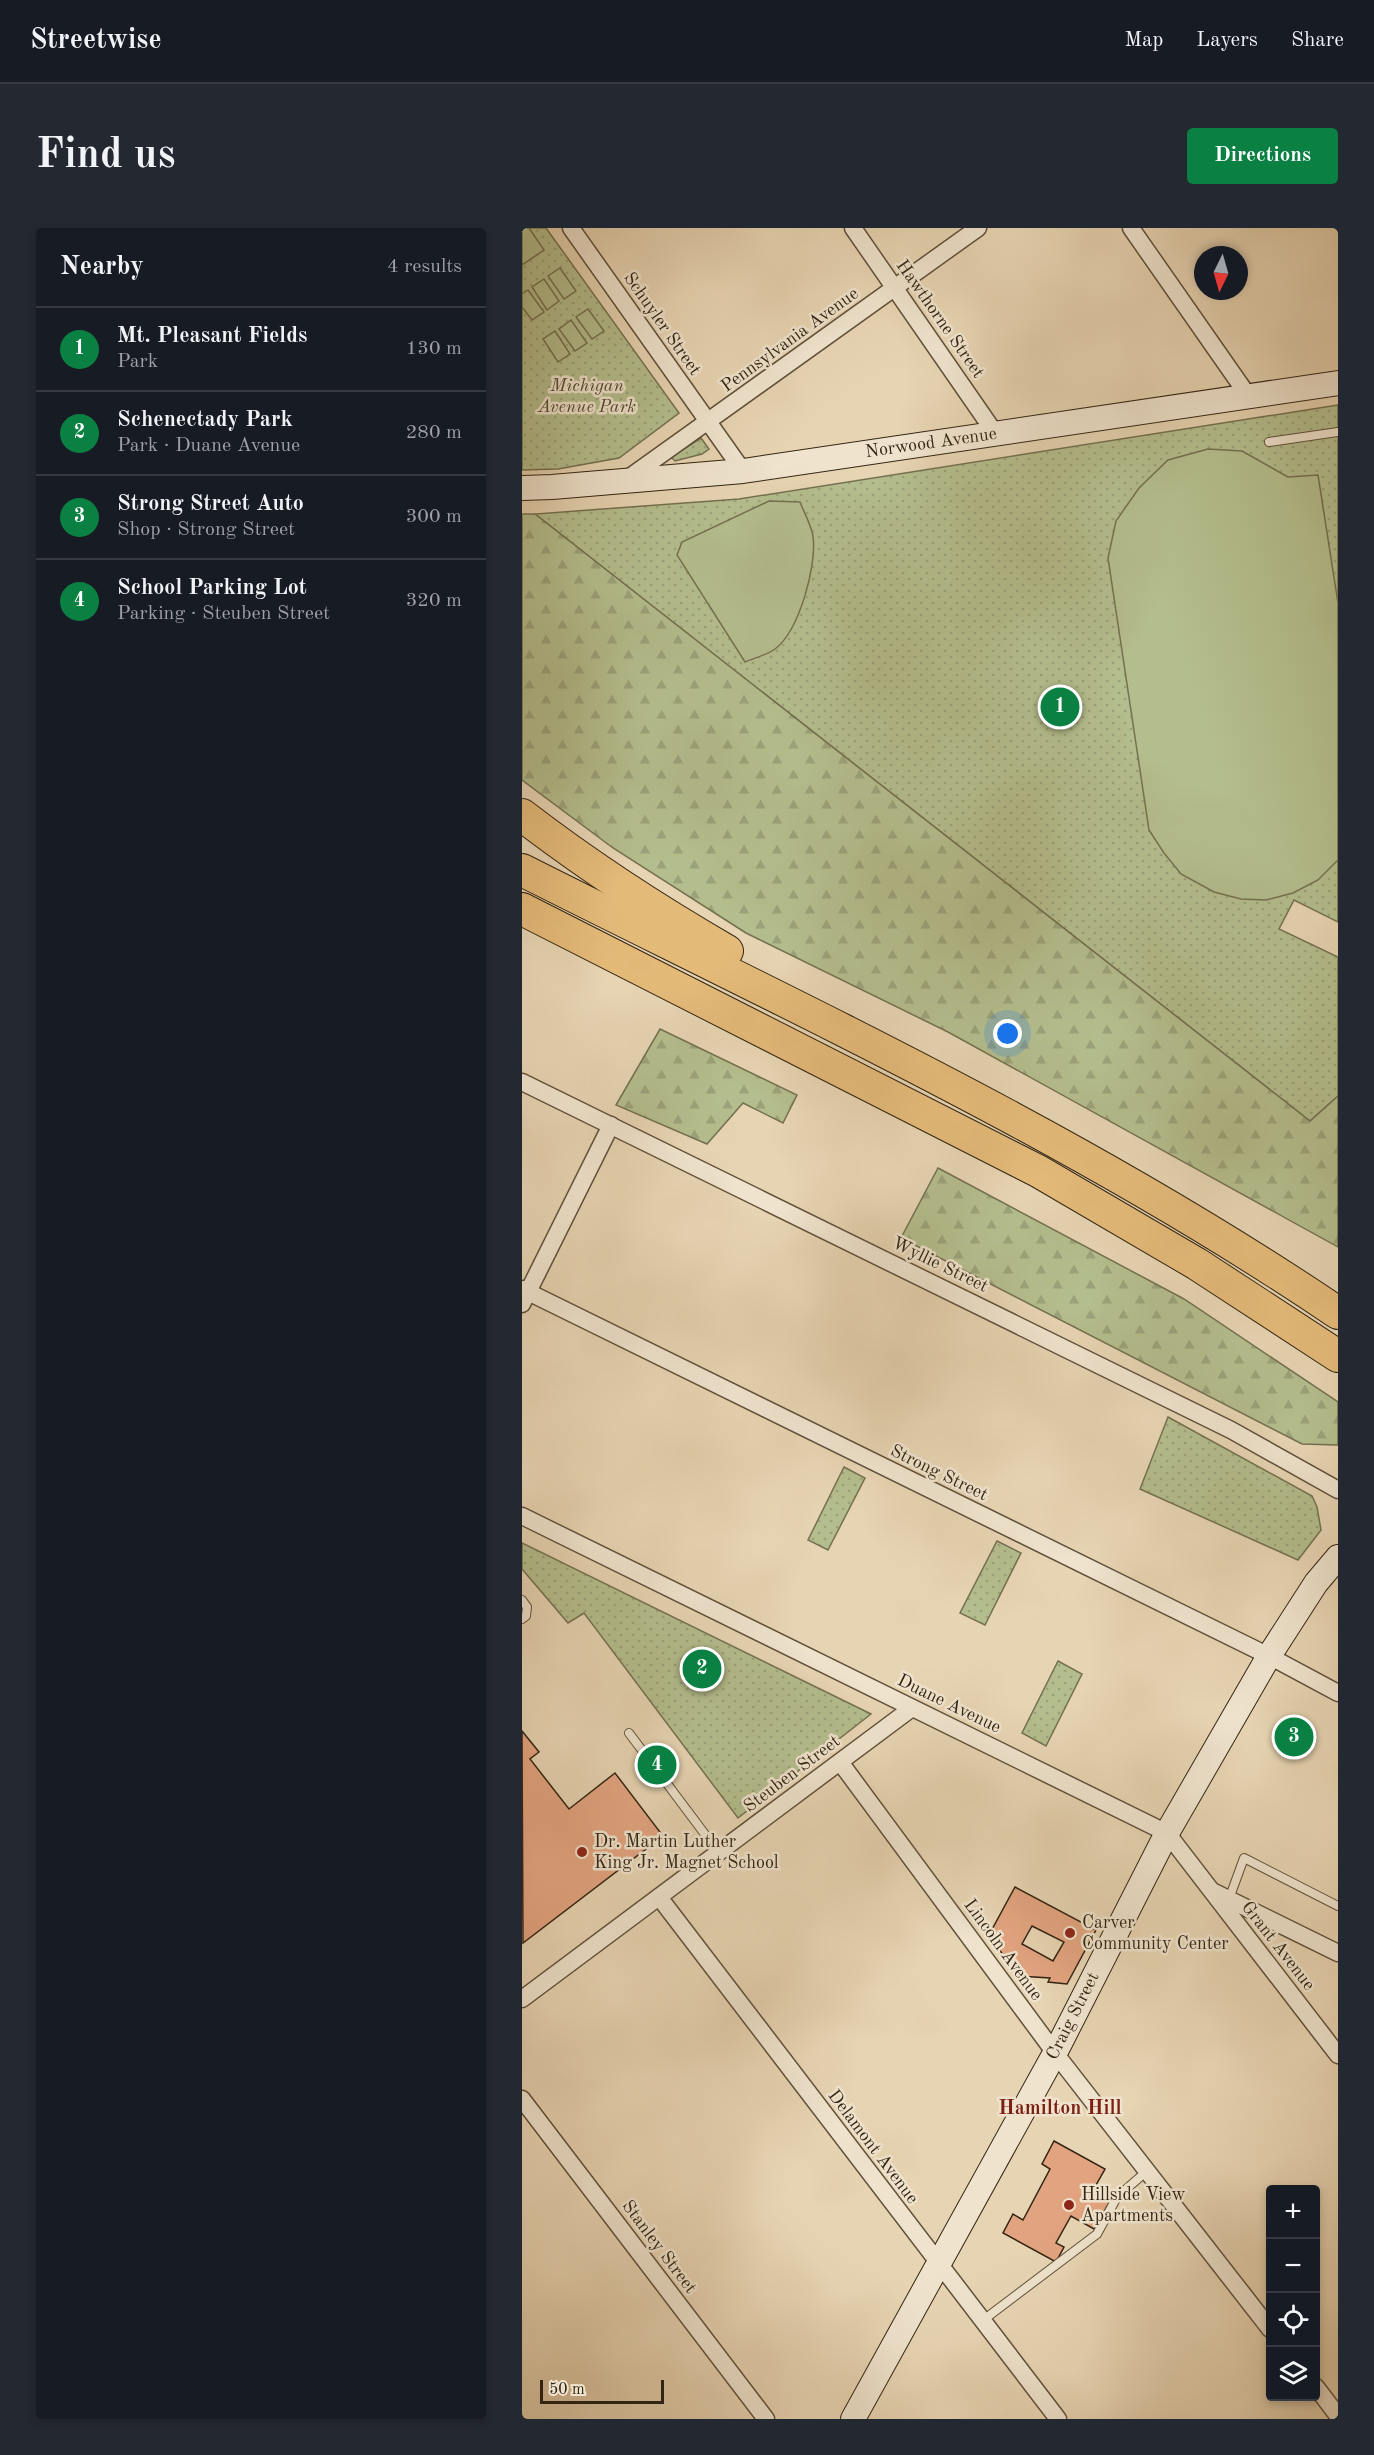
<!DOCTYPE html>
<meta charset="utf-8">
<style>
:root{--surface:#171b24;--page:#242831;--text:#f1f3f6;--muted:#9ea1a6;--line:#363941;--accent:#0b8043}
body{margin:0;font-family:"Old Standard TT",serif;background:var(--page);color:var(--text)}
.controls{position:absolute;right:18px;bottom:18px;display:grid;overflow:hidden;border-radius:6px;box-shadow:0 3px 9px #0003}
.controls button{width:54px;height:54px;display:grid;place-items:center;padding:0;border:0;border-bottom:2px solid var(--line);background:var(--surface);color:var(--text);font:30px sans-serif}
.compass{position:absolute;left:672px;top:18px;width:54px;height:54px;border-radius:50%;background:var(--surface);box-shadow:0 3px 9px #0003;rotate:185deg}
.scale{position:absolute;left:18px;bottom:15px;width:124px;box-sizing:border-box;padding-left:6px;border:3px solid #332513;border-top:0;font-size:16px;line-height:21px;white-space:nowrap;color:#332513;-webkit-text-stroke:4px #efe3cd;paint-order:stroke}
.you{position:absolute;left:486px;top:806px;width:21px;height:21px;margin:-15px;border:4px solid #fff;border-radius:50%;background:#1a73e8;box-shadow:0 0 0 9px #1a73e833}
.badge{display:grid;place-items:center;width:39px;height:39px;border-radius:50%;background:var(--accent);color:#fff;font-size:20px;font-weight:700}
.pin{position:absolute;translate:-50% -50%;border:3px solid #fff;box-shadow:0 2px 6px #0006}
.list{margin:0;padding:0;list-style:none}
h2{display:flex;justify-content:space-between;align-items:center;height:78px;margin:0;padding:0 24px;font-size:26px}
h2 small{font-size:20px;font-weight:400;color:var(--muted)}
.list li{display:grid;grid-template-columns:39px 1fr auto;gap:18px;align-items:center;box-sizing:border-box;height:84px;padding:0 24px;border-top:2px solid var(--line)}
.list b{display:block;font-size:22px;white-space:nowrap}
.list p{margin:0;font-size:20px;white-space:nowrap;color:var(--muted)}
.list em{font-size:20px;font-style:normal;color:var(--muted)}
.icon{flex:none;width:33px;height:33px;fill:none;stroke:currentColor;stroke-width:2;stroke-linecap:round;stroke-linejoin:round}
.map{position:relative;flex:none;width:816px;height:2191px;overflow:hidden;border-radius:6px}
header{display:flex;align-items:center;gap:36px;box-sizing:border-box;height:84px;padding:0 30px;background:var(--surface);border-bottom:2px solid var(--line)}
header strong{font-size:28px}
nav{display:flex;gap:33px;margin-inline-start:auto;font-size:21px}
.intro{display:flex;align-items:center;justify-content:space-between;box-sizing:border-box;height:144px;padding:0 36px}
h1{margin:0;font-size:42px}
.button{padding:15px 27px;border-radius:6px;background:var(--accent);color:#fff;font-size:21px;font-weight:700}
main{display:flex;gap:36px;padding:0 36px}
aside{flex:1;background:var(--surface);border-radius:6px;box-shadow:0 3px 9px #0003}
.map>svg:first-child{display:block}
.green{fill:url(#green-dots);stroke:#747150;stroke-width:1.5}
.forest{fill:url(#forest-firs);stroke:#747150;stroke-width:1.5}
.pitch{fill:#b4bd8d;stroke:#747150;stroke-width:1.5}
.building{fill:#e2a480;stroke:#332513;stroke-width:1.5;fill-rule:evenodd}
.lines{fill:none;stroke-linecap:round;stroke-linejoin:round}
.lane-casing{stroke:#60513b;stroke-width:10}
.street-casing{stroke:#60513b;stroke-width:19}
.secondary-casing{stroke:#332513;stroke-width:26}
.highway-casing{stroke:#332513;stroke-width:34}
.lane{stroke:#efe3cd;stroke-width:8}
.street{stroke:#efe3cd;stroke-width:16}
.secondary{stroke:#efe3cd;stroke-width:24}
.highway{stroke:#e4ba79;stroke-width:32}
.poi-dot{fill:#8f2418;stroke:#efe3cd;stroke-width:2}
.labels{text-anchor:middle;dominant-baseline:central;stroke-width:5;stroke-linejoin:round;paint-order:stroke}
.street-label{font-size:18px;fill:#332513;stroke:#efe3cd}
.park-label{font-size:18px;font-style:italic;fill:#534b32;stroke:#efe3cd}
.poi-label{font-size:18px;fill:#332513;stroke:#efe3cd;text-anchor:start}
.neighbourhood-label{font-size:20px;font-weight:bold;fill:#7a1f14;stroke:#efe3cd}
</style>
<header>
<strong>Streetwise</strong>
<nav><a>Map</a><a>Layers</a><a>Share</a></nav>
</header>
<div class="intro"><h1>Find us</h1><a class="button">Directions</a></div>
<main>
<aside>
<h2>Nearby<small>4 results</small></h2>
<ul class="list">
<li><span class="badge">1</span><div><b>Mt. Pleasant Fields</b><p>Park</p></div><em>130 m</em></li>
<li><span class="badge">2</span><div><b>Schenectady Park</b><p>Park · Duane Avenue</p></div><em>280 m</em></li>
<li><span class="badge">3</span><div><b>Strong Street Auto</b><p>Shop · Strong Street</p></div><em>300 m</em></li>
<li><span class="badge">4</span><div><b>School Parking Lot</b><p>Parking · Steuben Street</p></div><em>320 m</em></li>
</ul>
</aside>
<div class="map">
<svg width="816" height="2191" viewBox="0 0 816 2191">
<defs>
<pattern id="green-dots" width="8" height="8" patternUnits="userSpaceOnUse" patternTransform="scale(1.5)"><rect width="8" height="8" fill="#b4bd8d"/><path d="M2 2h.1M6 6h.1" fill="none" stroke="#9ba279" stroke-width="1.8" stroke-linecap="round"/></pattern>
<pattern id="forest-firs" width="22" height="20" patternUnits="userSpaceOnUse" patternTransform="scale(1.5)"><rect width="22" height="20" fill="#b4bd8d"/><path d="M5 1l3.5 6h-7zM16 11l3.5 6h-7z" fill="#9ba279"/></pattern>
</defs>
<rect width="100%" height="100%" fill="#e7d4b2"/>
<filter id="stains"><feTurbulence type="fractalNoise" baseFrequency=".00333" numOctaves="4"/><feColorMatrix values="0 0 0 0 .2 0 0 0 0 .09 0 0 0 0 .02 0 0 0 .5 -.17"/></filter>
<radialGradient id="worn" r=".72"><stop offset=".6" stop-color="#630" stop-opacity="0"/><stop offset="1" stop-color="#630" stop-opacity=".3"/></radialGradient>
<!-- green -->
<g class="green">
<path d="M 0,0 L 24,0 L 157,185 L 97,230 L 36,241 L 0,242 Z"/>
<path d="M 816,177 L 816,694 L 772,672 L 757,701 L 816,729 L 816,868 L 788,893 L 13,286 L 217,271 Z"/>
<path d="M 179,210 L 187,221 L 180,226 L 153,233 L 149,229 Z"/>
<path d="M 646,1189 L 790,1268 L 795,1279 L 799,1302 L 776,1332 L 618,1261 Z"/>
<path d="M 322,1239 L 343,1250 L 306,1322 L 286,1312 Z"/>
<path d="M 475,1313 L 499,1325 L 463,1397 L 438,1385 Z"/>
<path d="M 0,1315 L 349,1486 L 216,1590 L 62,1385 L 46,1395 L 0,1341 Z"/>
<path d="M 536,1433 L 560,1446 L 524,1518 L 500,1505 Z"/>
</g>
<!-- forest -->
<g class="forest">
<path d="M 0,286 L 13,286 L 788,893 L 816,868 L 816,1019 L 426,804 L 224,705 L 91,620 L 0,552 Z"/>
<path d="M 138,801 L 275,867 L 261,895 L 221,875 L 185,916 L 94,877 Z"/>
<path d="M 416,940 L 662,1071 L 816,1174 L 816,1217 L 780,1216 L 379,1010 Z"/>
</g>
<!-- pitch -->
<g class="pitch">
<path d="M 0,0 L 7,0 L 22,22 L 0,37 Z"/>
<path d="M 38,40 L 54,63 L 42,71 L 26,48 Z"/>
<path d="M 22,51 L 37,73 L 25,82 L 10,59 Z"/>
<path d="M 6,62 L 22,84 L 10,92 L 0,79 L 0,66 Z"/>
<path d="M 66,81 L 82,103 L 70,111 L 54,89 Z"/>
<path d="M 49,92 L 65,115 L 53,123 L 37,101 Z"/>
<path d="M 33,103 L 48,126 L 36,134 L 21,111 Z"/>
<path d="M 686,221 L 720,223 L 766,249 L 796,247 L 816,375 L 816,632 L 796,652 L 771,665 L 744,672 L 719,671 L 692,664 L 659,646 L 642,625 L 627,602 L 586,330 L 594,293 L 617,260 L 646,232 Z"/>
<path d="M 247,273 L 278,274 C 282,285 290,298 291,309 C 295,338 277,403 253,421 C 245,427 232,430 223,434 L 155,327 L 160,314 Z"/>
</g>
<!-- building -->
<g class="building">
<path d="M 0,1503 L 17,1524 L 8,1531 L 47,1581 L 93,1545 L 141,1608 L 1,1715 Z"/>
<path d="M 493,1659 L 574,1702 L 545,1756 L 526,1754 L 528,1750 L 496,1748 L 467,1707 ZM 510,1698 L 542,1714 L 531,1733 L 500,1716 Z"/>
<path d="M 532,1913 L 583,1941 L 573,1959 L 591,1968 L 572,2001 L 549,1988 L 534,2015 L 542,2019 L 534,2034 L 481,2005 L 491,1986 L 501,1992 L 528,1941 L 520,1936 Z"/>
</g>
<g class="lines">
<defs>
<g id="lane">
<path d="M 747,214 L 816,204"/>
<path d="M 0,1372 L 5,1379 L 4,1388 L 0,1391"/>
<path d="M 107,1505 L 197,1625"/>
<path d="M 707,1671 L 722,1630 L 816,1678"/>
<path d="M 460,2093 L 575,2006 L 595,1969 L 625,1943"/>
</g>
<g id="street">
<path d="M 49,0 L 221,243"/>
<path d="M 331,0 L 473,205"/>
<path d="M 609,0 L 727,169"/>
<path d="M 105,251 L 456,0"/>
<path d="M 0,854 L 709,1202 L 816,1262"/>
<path d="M 0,1061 L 747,1428 L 816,1465"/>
<path d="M 0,1076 L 89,897"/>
<path d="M 0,1288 L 645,1605 L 816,1827"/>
<path d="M 318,1534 L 533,1825 L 748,2101"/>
<path d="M 690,1663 L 816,1725"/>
<path d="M 137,1669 L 536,2191"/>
<path d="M 0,1771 L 390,1480"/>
<path d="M 0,1871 L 244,2191"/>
<path d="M 794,2159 L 816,2188"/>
</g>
<g id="secondary">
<path d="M 0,260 L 30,259 L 221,243 L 816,155"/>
<path d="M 331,2191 L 533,1825 L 645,1605 L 747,1428 L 794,1355 L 816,1329"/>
</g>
<g id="highway">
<path d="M 0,587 C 65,637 134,682 205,723"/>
<path d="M 0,642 C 276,781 559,911 816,1085"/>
<path d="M 0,681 L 516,943 L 675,1036 L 816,1128"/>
</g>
</defs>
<!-- lane casing -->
<use href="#lane" class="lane-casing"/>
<!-- street casing -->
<use href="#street" class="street-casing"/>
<!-- secondary casing -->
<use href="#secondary" class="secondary-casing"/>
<!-- highway casing -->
<use href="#highway" class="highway-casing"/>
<!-- lane -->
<use href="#lane" class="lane"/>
<!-- street -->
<use href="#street" class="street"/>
<!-- secondary -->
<use href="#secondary" class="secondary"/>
<!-- highway -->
<use href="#highway" class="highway"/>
</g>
<!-- markers -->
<g class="poi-dot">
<circle cx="60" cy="1624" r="6"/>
<circle cx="548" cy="1705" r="6"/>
<circle cx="547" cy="1977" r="6"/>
</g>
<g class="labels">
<!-- street labels -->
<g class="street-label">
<text transform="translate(418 91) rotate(55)">Hawthorne Street</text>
<text transform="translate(140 96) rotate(55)">Schuyler Street</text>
<text transform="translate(268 112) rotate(-36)">Pennsylvania Avenue</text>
<text transform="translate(409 215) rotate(-8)">Norwood Avenue</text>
<text transform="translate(418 1037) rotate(26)">Wyllie Street</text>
<text transform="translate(417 1245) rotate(26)">Strong Street</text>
<text transform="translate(427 1476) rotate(26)">Duane Avenue</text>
<text transform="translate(270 1546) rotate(-37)">Steuben Street</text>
<text transform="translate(756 1718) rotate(52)">Grant Avenue</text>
<text transform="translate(481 1722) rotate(54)">Lincoln Avenue</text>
<text transform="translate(551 1788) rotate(-63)">Craig Street</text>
<text transform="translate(351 1919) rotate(53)">Delamont Avenue</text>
<text transform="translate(137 2019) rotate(53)">Stanley Street</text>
</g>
<!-- park labels -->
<g class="park-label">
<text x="65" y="158">Michigan<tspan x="65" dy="21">Avenue Park</tspan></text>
</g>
<!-- poi labels -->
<g class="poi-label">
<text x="72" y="1614">Dr. Martin Luther<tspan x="72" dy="21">King Jr. Magnet School</tspan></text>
<text x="560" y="1695">Carver<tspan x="560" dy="21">Community Center</tspan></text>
<text x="559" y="1967">Hillside View<tspan x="559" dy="21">Apartments</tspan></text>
</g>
<!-- neighbourhood labels -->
<g class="neighbourhood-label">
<text x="538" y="1881">Hamilton Hill</text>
</g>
</g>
<rect width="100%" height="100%" filter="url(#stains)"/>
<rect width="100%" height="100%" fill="url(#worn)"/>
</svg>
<div class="controls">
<button>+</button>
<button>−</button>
<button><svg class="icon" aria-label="locate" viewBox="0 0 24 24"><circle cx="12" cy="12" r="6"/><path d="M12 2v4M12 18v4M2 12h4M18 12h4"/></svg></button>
<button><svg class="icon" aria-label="layers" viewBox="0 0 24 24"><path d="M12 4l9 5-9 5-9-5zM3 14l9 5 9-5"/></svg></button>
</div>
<svg class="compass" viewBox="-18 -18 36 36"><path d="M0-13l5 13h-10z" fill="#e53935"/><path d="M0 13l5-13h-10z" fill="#9ea1a6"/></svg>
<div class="scale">50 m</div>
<div class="you"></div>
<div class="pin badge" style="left:538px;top:479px">1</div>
<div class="pin badge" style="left:180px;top:1441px">2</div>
<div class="pin badge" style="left:772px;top:1509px">3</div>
<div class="pin badge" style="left:135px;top:1537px">4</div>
</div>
</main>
